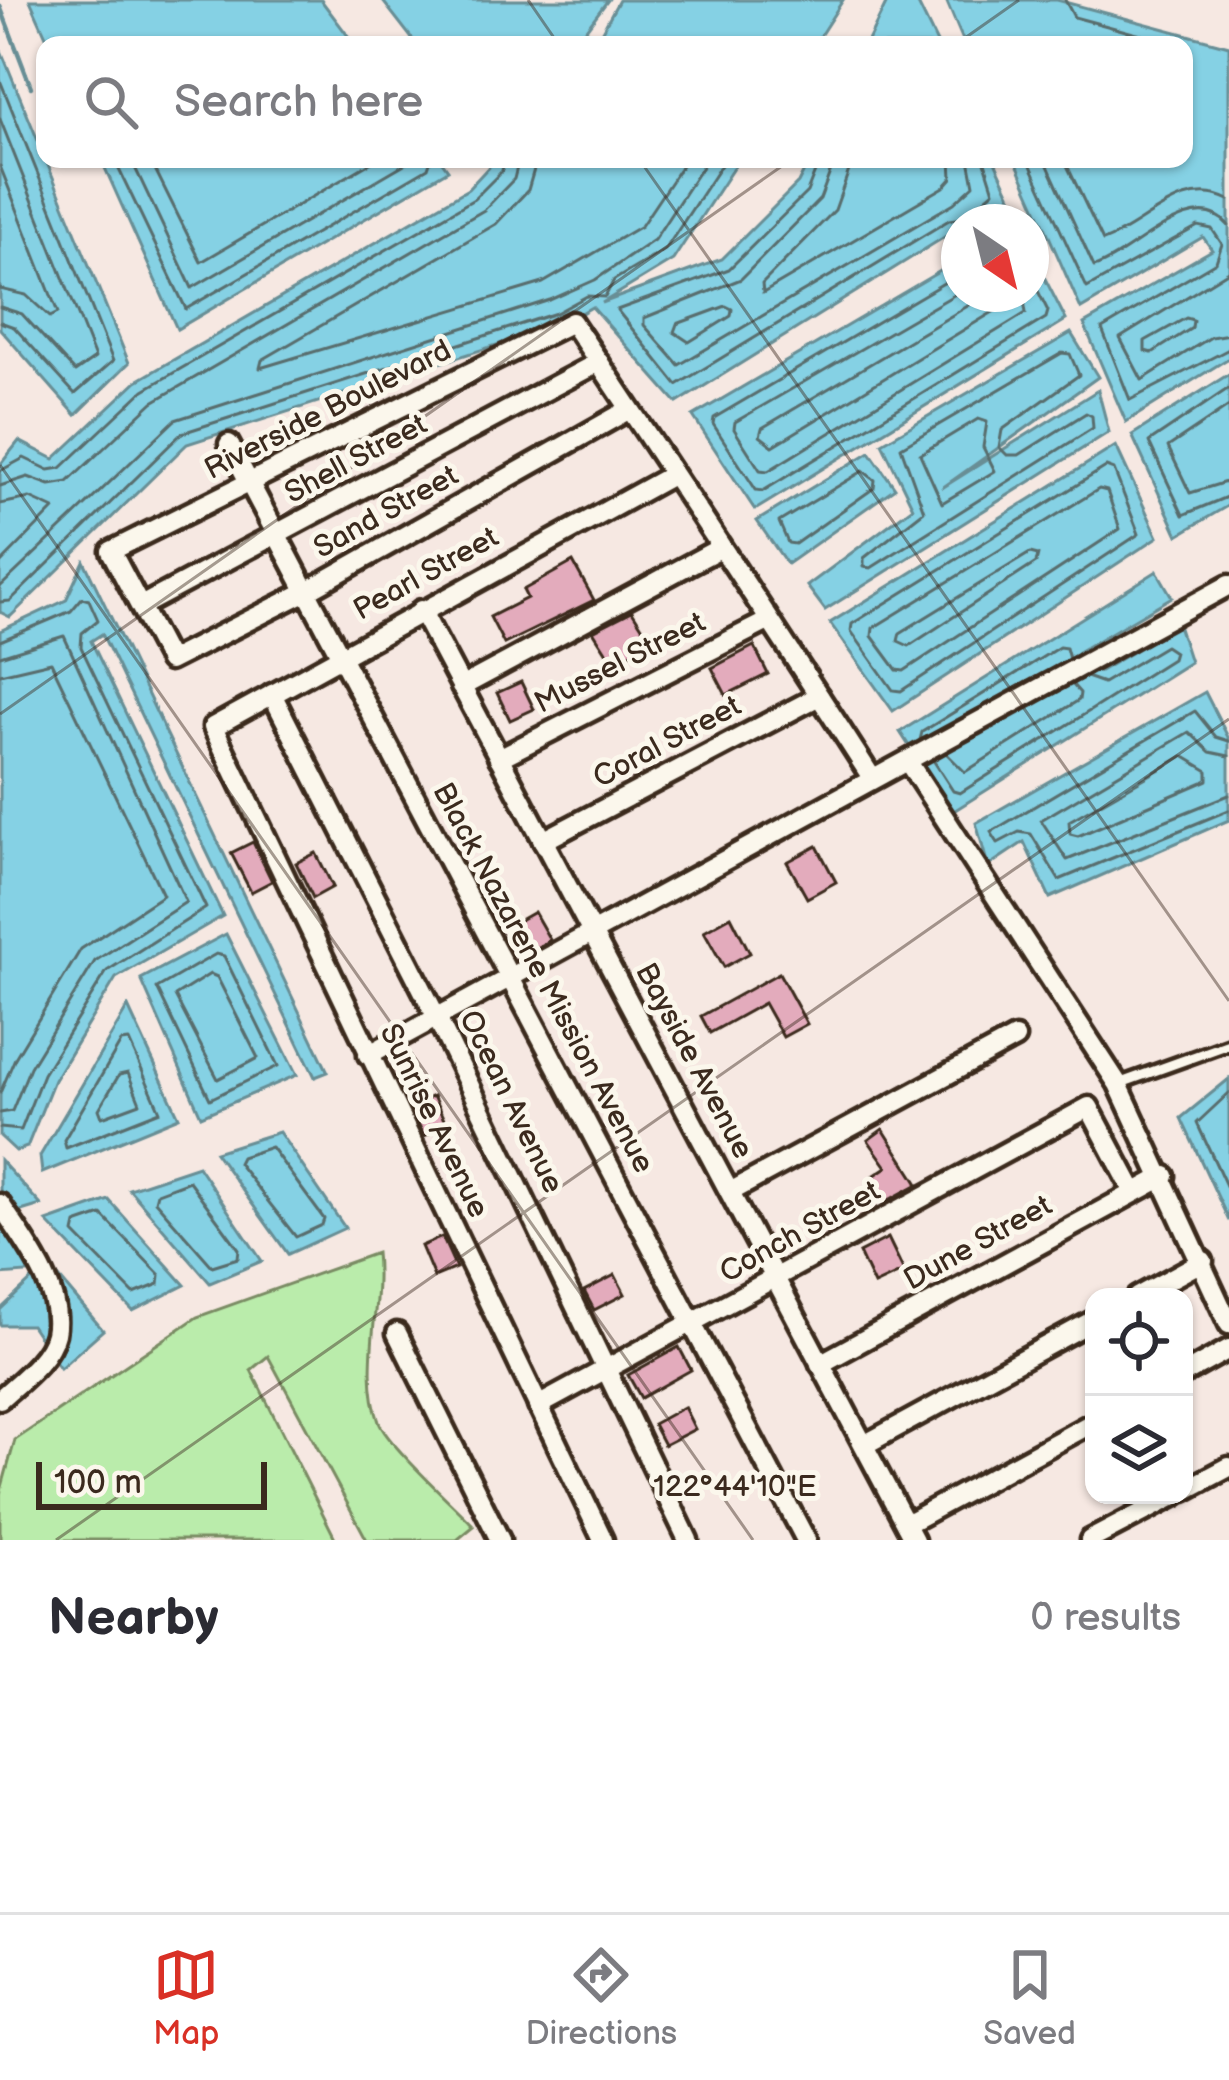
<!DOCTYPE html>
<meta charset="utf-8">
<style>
:root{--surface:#fff;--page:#f2f2f3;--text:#2b2b33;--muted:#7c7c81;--line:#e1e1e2;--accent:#d93025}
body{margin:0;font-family:"Balsamiq Sans",sans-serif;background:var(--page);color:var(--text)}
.controls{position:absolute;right:36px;bottom:36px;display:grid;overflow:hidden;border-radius:24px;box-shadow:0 3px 9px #0004}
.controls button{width:108px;height:108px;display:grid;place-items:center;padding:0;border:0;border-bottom:3px solid var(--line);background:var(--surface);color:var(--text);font:60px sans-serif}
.compass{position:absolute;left:941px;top:204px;width:108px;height:108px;border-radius:50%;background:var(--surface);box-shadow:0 3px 9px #0004;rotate:145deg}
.scale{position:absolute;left:36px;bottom:30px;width:231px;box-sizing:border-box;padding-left:12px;border:6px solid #3b2a1e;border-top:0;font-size:33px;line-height:42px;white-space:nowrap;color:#3b2a1e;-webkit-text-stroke:9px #fbf7ec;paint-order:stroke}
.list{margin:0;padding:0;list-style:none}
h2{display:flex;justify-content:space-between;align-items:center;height:156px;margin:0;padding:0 48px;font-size:51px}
h2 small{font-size:39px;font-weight:400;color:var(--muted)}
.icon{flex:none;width:66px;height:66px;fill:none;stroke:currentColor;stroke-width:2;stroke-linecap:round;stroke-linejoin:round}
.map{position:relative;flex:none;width:1229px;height:1540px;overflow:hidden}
.search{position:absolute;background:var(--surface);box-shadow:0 3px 9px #0004;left:36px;right:36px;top:36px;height:132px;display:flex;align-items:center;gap:30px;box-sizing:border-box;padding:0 42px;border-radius:24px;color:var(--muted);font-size:45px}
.sheet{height:372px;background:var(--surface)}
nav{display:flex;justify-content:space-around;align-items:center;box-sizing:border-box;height:168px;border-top:3px solid var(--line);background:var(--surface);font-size:33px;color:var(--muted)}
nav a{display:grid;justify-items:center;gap:6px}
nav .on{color:var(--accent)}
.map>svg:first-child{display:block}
.green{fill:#baecab;stroke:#7a8b64;stroke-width:3}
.water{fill:#85d1e4;stroke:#678e95;stroke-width:3}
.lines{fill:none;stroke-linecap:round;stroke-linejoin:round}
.shore{stroke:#596d6d;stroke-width:3}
.stream{stroke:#678e95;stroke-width:4.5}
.building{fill:#e3abbc;stroke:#3b2a1e;stroke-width:3}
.lane-casing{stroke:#3b2a1e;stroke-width:18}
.street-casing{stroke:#3b2a1e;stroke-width:27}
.lane{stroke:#fbf7ec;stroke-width:9}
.street{stroke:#fbf7ec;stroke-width:18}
.ticks{fill:none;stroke:#3b2a1e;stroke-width:3;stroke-opacity:0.45}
.labels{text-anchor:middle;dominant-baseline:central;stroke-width:10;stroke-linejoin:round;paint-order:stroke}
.street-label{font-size:30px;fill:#3b2a1e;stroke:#fbf7ec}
.ticks-label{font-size:30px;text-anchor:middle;fill:#3b2a1e;stroke:#fbf7ec;stroke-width:10;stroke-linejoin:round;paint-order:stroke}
</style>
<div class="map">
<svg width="1229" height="1540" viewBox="0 0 1229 1540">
<rect width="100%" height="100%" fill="#f6e8e2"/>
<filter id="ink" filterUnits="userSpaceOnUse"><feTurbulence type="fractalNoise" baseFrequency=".00833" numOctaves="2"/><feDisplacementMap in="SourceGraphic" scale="24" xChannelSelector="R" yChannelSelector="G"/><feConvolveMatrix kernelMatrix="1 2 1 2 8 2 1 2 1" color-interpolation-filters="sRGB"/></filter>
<g filter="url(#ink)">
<!-- green -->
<path class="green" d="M 376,1253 C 382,1308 360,1369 379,1422 C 386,1443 455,1506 474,1526 L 457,1540 L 367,1540 L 268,1356 L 251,1370 L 336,1540 L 0,1540 L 0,1494 L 15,1440 L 197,1317 Z"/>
<!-- water -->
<g class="water">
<path d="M 30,0 L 321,0 L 355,45 L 50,45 Z"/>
<path d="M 382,0 L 608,0 L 574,45 L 417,45 Z"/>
<path d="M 619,0 L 843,0 L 814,45 L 594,45 Z"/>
<path d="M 888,0 L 916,0 L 938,45 L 866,45 Z"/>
<path d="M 946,0 L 1057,0 L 1229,46 L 1229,358 L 1126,422 L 1084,324 L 1212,250 L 1203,237 L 1081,309 L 1015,159 L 1184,159 L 1184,45 L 965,45 Z"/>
<path d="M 0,48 L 129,363 L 76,415 L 0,329 Z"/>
<path d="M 101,159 L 440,159 L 448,170 L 177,329 Z"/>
<path d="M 496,159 L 739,159 L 673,260 L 602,303 L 722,259 L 798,183 L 810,159 L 994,159 L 1011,196 L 969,222 L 959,222 L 959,228 L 677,403 L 592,307 L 562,324 L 187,444 L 10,617 L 0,612 L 0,465 L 19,441 L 54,459 L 137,381 L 468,189 Z"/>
<path d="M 1031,251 L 1066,320 L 755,510 L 693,416 L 959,260 L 959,294 L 1031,294 Z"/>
<path d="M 1071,333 L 1098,377 L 942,488 L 1098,390 L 1109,432 L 825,610 L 807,586 L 913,507 L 882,443 Z"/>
<path d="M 1229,374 L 1229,505 L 1178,535 L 1132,435 Z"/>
<path d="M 1116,446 L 1158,537 L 893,711 L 830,623 Z"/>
<path d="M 870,452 L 895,488 L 787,564 L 757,521 Z"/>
<path d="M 84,561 L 328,1072 L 315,1077 L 102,634 L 91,641 L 223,916 L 116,978 L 54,1080 L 27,1147 L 16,1151 L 0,1136 L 0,631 L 66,600 Z"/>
<path d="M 1157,571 L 1172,597 L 1078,652 L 1098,672 L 1178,625 L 1190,662 L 952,812 L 900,732 Z"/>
<path d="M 1205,692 L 1229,739 L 1229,820 L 1050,898 L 1024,842 L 988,866 L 976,823 Z"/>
<path d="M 226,934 L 297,1075 L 201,1116 L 141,979 Z"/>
<path d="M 128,1007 L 179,1117 L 42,1173 L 40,1156 Z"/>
<path d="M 1229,1079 L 1229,1221 L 1181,1118 Z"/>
<path d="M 279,1132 L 345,1228 L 288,1254 L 215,1152 Z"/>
<path d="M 0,1160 L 41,1205 L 18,1212 L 16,1227 L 103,1330 L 60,1368 L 31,1325 L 0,1325 L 0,1310 L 40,1272 L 0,1275 Z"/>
<path d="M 198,1166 L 262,1261 L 210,1283 L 129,1189 Z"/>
<path d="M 109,1200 L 185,1285 L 133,1311 L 47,1222 Z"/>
</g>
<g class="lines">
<!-- shore -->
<g class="shore">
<path d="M 1065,0 L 1074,17 L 1178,45"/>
<path d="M 0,80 L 113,361 L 75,394 L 14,327 L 0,322"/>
<path d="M 0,119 L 95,358 L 75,372 L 22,314 L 0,307"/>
<path d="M 114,159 L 186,309 L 428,168 L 431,159"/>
<path d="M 131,159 L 192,288 L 413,159"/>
<path d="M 150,159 L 201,262 L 377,159"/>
<path d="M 537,159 L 528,190 L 496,224 L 262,360 L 260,368 L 543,283 L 641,226 L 686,159"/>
<path d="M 820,159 L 807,192 L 729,269 L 617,310 L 677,385 L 949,220 L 963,218 L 994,191 L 984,159"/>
<path d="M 835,159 L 820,199 L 741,279 L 644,318 L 644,325 L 679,365 L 954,203 L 974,185 L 969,159"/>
<path d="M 853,159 L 835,210 L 762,284 L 763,293 L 944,187 L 952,178 L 951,159"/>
<path d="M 1028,159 L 1087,288 L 1198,226 L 1212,229 L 1222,244 L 1216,262 L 1102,329 L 1130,400 L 1229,349"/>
<path d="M 1045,159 L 1094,267 C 1131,256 1195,183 1229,226"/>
<path d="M 1064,159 L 1103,241 C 1144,227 1182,176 1229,200"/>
<path d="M 0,166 L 58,313 L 50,317 L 26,295 L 0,289"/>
<path d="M 1229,271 L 1120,338 L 1142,380 L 1211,337 L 1229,334"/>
<path d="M 959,274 L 714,418 L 713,424 L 756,490 L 763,491 L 1046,318 L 1048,311 L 1031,277"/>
<path d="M 959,292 L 735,422 L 734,429 L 760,470 L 768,471 L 1026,313 L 1023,294"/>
<path d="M 988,294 L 762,428 L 760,436 L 773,446 L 1003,306 L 1003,294"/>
<path d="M 726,306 L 732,309 L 731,316 L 689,342 L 674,332 L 677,324 Z"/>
<path d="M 1186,318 L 1193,320 L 1192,328 L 1152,353 L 1145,351 L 1145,341 Z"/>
<path d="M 1062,353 L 1070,354 L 1079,375 L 1002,430 L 999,447 L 1007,455 L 1019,455 L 1086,413 L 1092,416 L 1093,428 L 871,568 L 864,567 L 864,558 L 924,511 L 901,447 Z"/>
<path d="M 1229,388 L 1149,442 L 1183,515 L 1229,496"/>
<path d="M 1229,406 L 1168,447 L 1190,493 L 1229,481"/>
<path d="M 978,419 L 987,422 L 983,447 L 995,471 L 942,503 L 920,454 Z"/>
<path d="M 1106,467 L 1114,470 L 1139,534 L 901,691 L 893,690 L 851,631 L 852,624 Z"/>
<path d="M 0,471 L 24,458 L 49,470 L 61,468 L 144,390 L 474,199 L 502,171 L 504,159"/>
<path d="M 863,471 L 875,480 L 874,488 L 795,544 L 788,543 L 779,522 Z"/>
<path d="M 0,486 L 28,477 L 50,485 L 68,482 L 153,402 L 484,210 L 514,179 L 519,159"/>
<path d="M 1099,489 L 1107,491 L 1120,529 L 904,671 L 897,670 L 872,636 L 873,628 Z"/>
<path d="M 0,504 L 30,498 L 54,509 L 0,564"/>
<path d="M 1030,553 L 1038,555 L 1036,563 L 909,646 L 898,641 L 900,633 Z"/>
<path d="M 0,587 L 175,420 L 550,300 L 595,280 L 654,240 L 707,159"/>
<path d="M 0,602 L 10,601 L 182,433 L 556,313 L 587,296 L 605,297 L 614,280 L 665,250 L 725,159"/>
<path d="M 0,641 L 71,611 L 82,598 L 89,600 L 98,620 L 82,633 L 81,647 L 206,908 L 107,971 L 43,1074 L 21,1130 L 0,1128"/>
<path d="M 0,656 L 64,636 L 186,902 L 95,961 L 30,1067 L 12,1111 L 0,1113"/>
<path d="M 0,674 L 51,662 L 163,895 L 81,949 L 15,1058 L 0,1093"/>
<path d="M 920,740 L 922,732 L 1059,647 L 1066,648 L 1069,659"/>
<path d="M 1229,741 L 1216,737 L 1195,711 L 991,832 L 998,843 L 1019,832 L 1031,834 L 1059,880 L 1229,810"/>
<path d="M 946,753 L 965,772 L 1079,700 L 1080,693 L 1072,684"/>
<path d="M 1183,756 L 1208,771 L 1208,780 L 1078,836 L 1070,834 L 1069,821 Z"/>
<path d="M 1229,756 L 1210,752 L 1189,732 L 1041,820 L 1067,860 L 1229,795"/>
<path d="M 933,760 L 953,791 L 960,793 L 1172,659 L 1174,652 L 1165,646 L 1103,683 L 1086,677"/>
<path d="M 216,954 L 224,956 L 278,1066 L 210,1099 L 157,988 Z"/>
<path d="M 210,974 L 217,977 L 258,1058 L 218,1079 L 175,996 Z"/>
<path d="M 129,1041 L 160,1111 L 66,1148 L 64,1140 L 121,1042 Z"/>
<path d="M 128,1073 L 140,1103 L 102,1117 L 99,1109 L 119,1075 Z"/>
<path d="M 1229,1093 L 1197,1123 L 1229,1192"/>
<path d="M 271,1147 L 324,1219 L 322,1225 L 296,1237 L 238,1163 L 241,1157 Z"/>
<path d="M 189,1181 L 239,1249 L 238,1258 L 212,1266 L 155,1201 L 157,1193 Z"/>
<path d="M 102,1215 L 160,1275 L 159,1284 L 134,1294 L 74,1233 L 76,1224 Z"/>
</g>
<!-- stream -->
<path class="stream" d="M 0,6 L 31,87"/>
</g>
<!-- building -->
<g class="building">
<path d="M 573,562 L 594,600 L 504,644 L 490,617 L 527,598 L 523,590 Z"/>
<path d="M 632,611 L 651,641 L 614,664 L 593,631 Z"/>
<path d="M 754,646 L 768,674 L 726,695 L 712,668 Z"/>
<path d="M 521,682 L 534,709 L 510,720 L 497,693 Z"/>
<path d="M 253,842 L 272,881 L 251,892 L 231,853 Z"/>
<path d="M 817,846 L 836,882 L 807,898 L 787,862 Z"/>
<path d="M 316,853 L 333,887 L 313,898 L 296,863 Z"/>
<path d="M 534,912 L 550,940 L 520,957 L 504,929 Z"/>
<path d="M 731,916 L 750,953 L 724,967 L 704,931 Z"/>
<path d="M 779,973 L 807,1024 L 783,1037 L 764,1003 L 710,1033 L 701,1016 Z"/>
<path d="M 433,1096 L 447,1126 L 424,1136 L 410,1106 Z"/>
<path d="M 883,1129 L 918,1184 L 887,1201 L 872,1177 L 887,1167 L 868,1140 Z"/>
<path d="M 442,1237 L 456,1268 L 434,1277 L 421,1246 Z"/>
<path d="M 888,1238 L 904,1271 L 874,1285 L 859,1253 Z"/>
<path d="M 615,1275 L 625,1294 L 594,1310 L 584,1291 Z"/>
<path d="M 679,1347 L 691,1370 L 641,1398 L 628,1375 Z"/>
<path d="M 684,1407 L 695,1429 L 664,1445 L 653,1424 Z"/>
</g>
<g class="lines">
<defs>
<path id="lane" d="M 1118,1084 L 1229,1044"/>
<g id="street">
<path d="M 630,409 L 305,592 L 169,661 L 111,551 L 572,322 C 673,473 774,625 872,778"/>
<path d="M 229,444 L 806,1540"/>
<path d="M 141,606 L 599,362"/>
<path d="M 421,610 L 914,1540"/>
<path d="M 461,687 L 720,548"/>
<path d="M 272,694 L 437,1018 L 688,1540"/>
<path d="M 499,758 L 768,621"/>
<path d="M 908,762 L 1118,1084 L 1229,1324"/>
<path d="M 543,841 L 819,696"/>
<path d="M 368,1055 L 1229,585"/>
<path d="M 730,1192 L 1015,1038"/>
<path d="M 0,1204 C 22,1238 64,1290 55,1334 C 49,1360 18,1382 0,1399"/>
<path d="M 1137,1297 L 1203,1261"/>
<path d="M 397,1333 L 500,1540"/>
<path d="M 820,1364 L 1165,1176"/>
<path d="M 1184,1374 L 1229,1349"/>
<path d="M 538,1406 L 1089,1107 L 1134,1192"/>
<path d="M 864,1445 L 1094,1320"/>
<path d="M 1184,1491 L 1229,1467"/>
<path d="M 906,1524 L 1094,1422"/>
<path d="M 603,1540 L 213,727 L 670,476"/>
<path d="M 1090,1540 L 1176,1495"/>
</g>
</defs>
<!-- lane casing -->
<use href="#lane" class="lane-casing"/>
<!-- street casing -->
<use href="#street" class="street-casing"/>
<!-- lane -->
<use href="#lane" class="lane"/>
<!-- street -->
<use href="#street" class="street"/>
</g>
</g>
<!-- ticks -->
<path class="ticks" d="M 528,0 L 559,45M 955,45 L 1019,0M 639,159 L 1229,1001M 0,465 L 753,1540M 0,714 L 792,159M 56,1540 L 1229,719"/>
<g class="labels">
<!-- street labels -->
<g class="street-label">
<text transform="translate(328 410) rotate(-27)">Riverside Boulevard</text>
<text transform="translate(356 459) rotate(-28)">Shell Street</text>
<text transform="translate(386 512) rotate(-29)">Sand Street</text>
<text transform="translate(426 574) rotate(-29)">Pearl Street</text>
<text transform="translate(620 663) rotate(-27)">Mussel Street</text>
<text transform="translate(667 742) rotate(-28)">Coral Street</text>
<text transform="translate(543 978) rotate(62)">Black Nazarene Mission Avenue</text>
<text transform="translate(694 1061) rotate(62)">Bayside Avenue</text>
<text transform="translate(511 1102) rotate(64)">Ocean Avenue</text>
<text transform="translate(434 1121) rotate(64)">Sunrise Avenue</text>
<text transform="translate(800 1232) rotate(-29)">Conch Street</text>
<text transform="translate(978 1243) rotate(-29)">Dune Street</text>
</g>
</g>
<g class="ticks-label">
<text x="735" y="1496">122°44'10"E</text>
</g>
</svg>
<div class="controls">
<button><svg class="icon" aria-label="locate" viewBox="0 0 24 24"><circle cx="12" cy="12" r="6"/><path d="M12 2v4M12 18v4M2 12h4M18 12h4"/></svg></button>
<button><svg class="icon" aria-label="layers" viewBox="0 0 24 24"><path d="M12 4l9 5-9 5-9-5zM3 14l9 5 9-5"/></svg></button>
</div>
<svg class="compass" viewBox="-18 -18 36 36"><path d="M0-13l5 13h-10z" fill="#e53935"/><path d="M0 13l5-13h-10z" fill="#7c7c81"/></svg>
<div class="scale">100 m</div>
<div class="search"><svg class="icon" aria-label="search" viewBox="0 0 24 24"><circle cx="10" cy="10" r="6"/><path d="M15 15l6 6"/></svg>Search here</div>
</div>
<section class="sheet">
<h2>Nearby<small>0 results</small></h2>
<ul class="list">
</ul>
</section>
<nav>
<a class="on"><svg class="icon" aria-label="map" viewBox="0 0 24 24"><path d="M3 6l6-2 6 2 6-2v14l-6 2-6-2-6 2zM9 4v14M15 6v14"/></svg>Map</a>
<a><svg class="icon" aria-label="directions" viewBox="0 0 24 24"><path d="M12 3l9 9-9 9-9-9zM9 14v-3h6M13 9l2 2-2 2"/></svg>Directions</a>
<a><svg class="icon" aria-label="saved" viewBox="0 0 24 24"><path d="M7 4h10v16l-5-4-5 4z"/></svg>Saved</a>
</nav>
